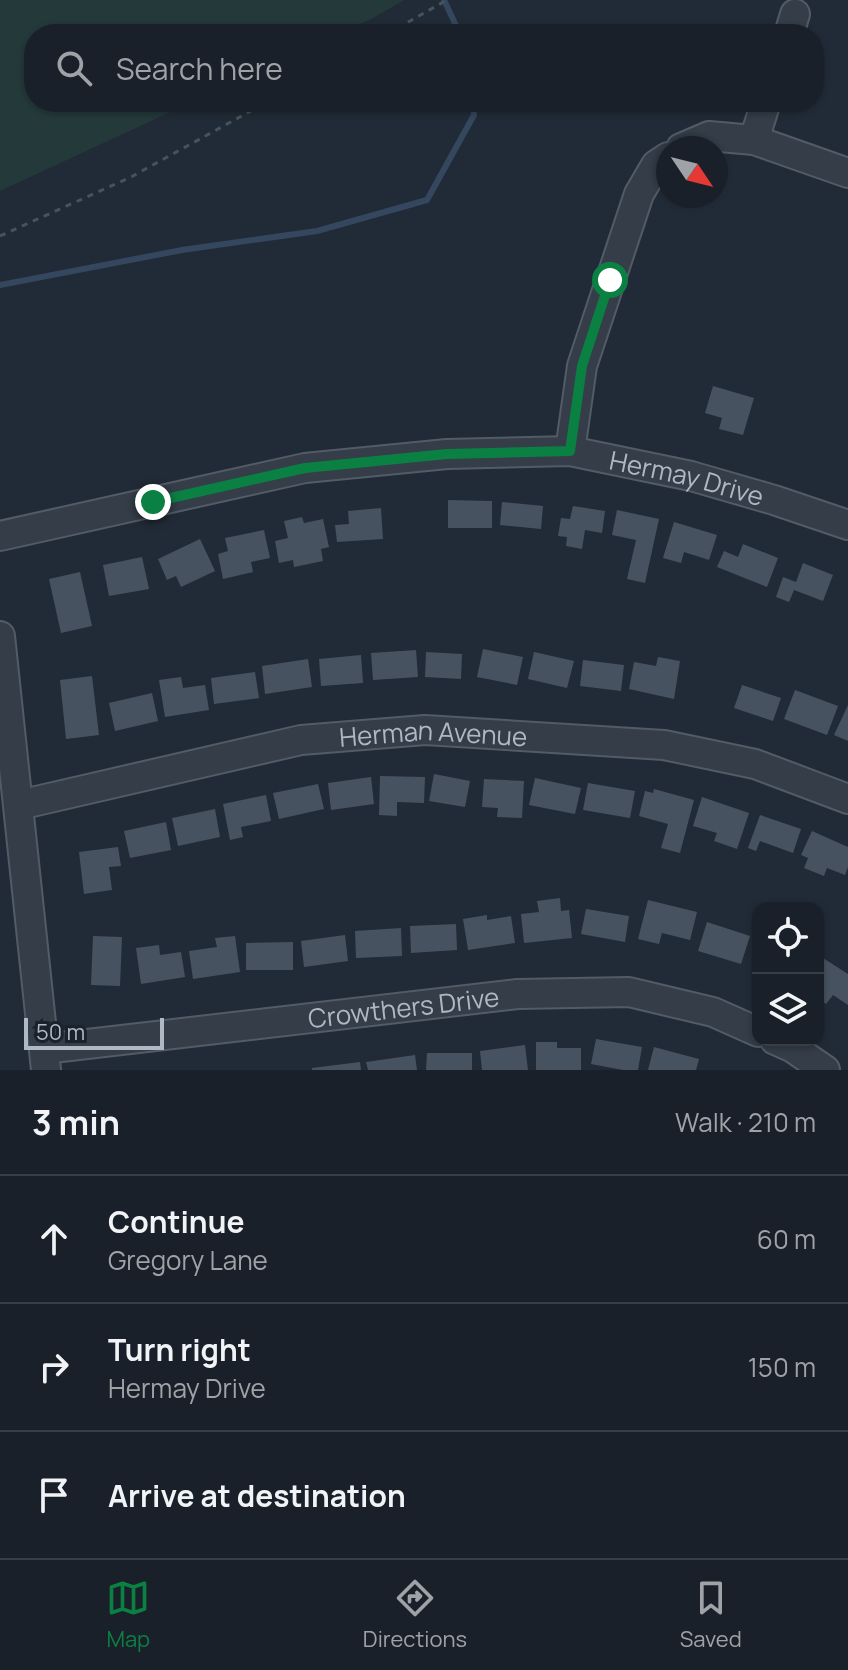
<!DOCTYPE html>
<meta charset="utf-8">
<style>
:root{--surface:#192029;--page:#222831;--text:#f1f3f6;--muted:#9fa3a8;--line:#373e46;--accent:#0b8043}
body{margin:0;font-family:Manrope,sans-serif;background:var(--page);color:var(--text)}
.controls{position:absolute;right:24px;bottom:24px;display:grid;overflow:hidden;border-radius:16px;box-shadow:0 2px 6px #0004}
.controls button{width:72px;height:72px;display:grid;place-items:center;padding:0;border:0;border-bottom:2px solid var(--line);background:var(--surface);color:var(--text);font:40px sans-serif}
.compass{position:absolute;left:656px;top:136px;width:72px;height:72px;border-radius:50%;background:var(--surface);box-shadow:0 2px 6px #0004;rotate:125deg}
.scale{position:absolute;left:24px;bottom:20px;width:140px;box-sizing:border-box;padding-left:8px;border:4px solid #afb8c5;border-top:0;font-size:22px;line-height:28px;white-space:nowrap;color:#afb8c5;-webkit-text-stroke:6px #1a222c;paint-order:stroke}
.stop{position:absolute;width:24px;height:24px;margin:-18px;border:6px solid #0b8043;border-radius:50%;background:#fff}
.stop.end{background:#0b8043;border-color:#fff;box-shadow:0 2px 8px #0008}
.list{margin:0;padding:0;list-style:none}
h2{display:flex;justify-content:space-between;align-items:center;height:104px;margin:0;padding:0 32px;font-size:34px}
h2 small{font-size:26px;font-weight:400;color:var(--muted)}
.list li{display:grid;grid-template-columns:52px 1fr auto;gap:24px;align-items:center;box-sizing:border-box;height:128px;padding:0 32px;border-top:2px solid var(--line)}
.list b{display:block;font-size:30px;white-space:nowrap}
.list p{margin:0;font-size:26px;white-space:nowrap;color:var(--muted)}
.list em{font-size:26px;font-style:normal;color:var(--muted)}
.icon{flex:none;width:44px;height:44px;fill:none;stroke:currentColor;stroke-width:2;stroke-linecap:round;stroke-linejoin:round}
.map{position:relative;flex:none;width:848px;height:1070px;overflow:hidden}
.search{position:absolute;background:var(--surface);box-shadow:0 2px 6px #0004;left:24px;right:24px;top:24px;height:88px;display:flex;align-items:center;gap:20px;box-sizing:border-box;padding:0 28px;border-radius:32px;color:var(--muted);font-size:30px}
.sheet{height:488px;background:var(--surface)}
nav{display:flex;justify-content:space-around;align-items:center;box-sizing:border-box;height:112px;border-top:2px solid var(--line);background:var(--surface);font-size:22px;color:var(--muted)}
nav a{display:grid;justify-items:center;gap:4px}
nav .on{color:var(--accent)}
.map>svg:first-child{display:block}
.green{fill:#24393a}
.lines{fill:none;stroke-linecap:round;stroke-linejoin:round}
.stream{stroke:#35475e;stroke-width:6}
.building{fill:#475261}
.minor-casing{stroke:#525b66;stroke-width:32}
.path{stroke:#425658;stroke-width:3;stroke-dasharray:6 6;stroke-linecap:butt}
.minor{stroke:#343d48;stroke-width:28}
.route{stroke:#0b8043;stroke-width:10}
.labels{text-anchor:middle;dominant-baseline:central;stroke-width:7;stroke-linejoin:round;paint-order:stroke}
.street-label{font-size:26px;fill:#afb8c5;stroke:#1a222c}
</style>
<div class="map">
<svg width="848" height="1070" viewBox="0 0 848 1070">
<rect width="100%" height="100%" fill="#212b37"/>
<!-- green -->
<path class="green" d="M 0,0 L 404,0 L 373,18 L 339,34 L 34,34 L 34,102 L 192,102 L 0,191 Z"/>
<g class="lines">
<!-- stream -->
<g class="stream">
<path d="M 444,0 L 460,34"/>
<path d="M 0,285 L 182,250 L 317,231 L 427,200 L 474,115 L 473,102"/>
</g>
</g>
<!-- building -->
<g class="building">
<path d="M 713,386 L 754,398 L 743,435 L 719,429 L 722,418 L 705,413 Z"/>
<path d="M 448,500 L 492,501 L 492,528 L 448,528 Z"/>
<path d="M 502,502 L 543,506 L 541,529 L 500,525 Z"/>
<path d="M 573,506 L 605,511 L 602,533 L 585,530 L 582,549 L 566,546 L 567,537 L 558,536 L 561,518 L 570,519 Z"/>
<path d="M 381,508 L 383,539 L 337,542 L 335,525 L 349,524 L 348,511 Z"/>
<path d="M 617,510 L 659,519 L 645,583 L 627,579 L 636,540 L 612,535 Z"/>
<path d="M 302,517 L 304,523 L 323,519 L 329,547 L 321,549 L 323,561 L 294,567 L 293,560 L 279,563 L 275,541 L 288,538 L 284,521 Z"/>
<path d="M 674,522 L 717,535 L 709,560 L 684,552 L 681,563 L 663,558 Z"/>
<path d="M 264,530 L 270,558 L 251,562 L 253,572 L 223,579 L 218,554 L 228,551 L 225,538 Z"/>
<path d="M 200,539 L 215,571 L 181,587 L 176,576 L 167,580 L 158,559 Z"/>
<path d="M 743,544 L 778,558 L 767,587 L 717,567 L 724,551 L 738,557 Z"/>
<path d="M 142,557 L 149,589 L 109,596 L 103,565 Z"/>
<path d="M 803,563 L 833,575 L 823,601 L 794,590 L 789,602 L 776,597 L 783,577 L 796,582 Z"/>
<path d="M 80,572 L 92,626 L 61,633 L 49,579 Z"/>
<path d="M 483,649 L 523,657 L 517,685 L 477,677 Z"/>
<path d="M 416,650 L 418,677 L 373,680 L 371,653 Z"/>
<path d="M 426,652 L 462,654 L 461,679 L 425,677 Z"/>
<path d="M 534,652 L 574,661 L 567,688 L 528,679 Z"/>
<path d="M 361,655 L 363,683 L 321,686 L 319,659 Z"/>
<path d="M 658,657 L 680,661 L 674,699 L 629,689 L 634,662 L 656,666 Z"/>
<path d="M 308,659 L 312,687 L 265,694 L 262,666 Z"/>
<path d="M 583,660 L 624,665 L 621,691 L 580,686 Z"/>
<path d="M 255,672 L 259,698 L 214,704 L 211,678 Z"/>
<path d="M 92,676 L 99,735 L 66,739 L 60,680 Z"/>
<path d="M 181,677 L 183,688 L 205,685 L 209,710 L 165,717 L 159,680 Z"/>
<path d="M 742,685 L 781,698 L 773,721 L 734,708 Z"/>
<path d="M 795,690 L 838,706 L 827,735 L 784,719 Z"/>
<path d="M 152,693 L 158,721 L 115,731 L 109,703 Z"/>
<path d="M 848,705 L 848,741 L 834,735 Z"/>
<path d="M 434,774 L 470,781 L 465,807 L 429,801 Z"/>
<path d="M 380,776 L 425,777 L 424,803 L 397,802 L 397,816 L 379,815 Z"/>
<path d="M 371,777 L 374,804 L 331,810 L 328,783 Z"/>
<path d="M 535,778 L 581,788 L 575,814 L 529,805 Z"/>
<path d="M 484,779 L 524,781 L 522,818 L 497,817 L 498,808 L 482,807 Z"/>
<path d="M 588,783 L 635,791 L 630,818 L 583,810 Z"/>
<path d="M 318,784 L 324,809 L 279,819 L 273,793 Z"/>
<path d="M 654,789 L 694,800 L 680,853 L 661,848 L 668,824 L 639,816 L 645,791 L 653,793 Z"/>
<path d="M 266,795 L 271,821 L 241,827 L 243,837 L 230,840 L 223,804 Z"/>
<path d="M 702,797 L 749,813 L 737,849 L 714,841 L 717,833 L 693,826 Z"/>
<path d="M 215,809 L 220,837 L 178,846 L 172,818 Z"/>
<path d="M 760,815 L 801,829 L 793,853 L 760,841 L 756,851 L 748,848 Z"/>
<path d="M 166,822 L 171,850 L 130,858 L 124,831 Z"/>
<path d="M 812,831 L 848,847 L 848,867 L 845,875 L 827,868 L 824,876 L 804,868 L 808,858 L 801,855 Z"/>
<path d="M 118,847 L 121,866 L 109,867 L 112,890 L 84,894 L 79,852 Z"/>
<path d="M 560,898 L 561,911 L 569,910 L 572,938 L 524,943 L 521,914 L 539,912 L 537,901 Z"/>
<path d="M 648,900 L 697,912 L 690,940 L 662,933 L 659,944 L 638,939 Z"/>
<path d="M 586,909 L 629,916 L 625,942 L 581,934 Z"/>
<path d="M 487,915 L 487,920 L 511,916 L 515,943 L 468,950 L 463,919 Z"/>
<path d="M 707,922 L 750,936 L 741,964 L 698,951 Z"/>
<path d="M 456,924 L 457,950 L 411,953 L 410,926 Z"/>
<path d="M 401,928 L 402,956 L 356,958 L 355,931 Z"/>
<path d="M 345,935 L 348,961 L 304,967 L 301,941 Z"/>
<path d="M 93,936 L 122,937 L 120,986 L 91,985 Z"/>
<path d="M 235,936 L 240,972 L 193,979 L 189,951 L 217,947 L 215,938 Z"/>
<path d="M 293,942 L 293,970 L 246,970 L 246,943 Z"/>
<path d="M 159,945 L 160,955 L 181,952 L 185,977 L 141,984 L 136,948 Z"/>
<path d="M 823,958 L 848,974 L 848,1005 L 833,995 L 826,1004 L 818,999 L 818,965 Z"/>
<path d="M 596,1039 L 642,1047 L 638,1070 L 623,1070 L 591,1064 Z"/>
<path d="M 536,1042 L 557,1042 L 557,1048 L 581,1048 L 581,1070 L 536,1070 Z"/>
<path d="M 525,1045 L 528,1070 L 482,1070 L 480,1051 Z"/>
<path d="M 654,1047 L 699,1059 L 696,1070 L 648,1070 Z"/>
<path d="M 427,1053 L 472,1053 L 472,1070 L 426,1070 Z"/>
<path d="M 415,1055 L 417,1070 L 368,1070 L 366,1062 Z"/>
<path d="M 360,1062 L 361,1070 L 312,1070 L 312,1068 Z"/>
</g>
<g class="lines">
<defs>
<g id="minor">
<path d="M 789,34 L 795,14"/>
<path d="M 754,140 L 766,102"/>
<path d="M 681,148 L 709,136 L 754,140 L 848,173"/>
<path d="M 570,451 L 582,366 L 639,194 L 656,165 L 668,157"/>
<path id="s1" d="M 0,536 L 305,468 L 447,454 L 570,451 L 691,476 L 774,500 L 848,525"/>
<path d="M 0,636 L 46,1070"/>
<path id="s2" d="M 19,805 L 301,740 L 425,730 L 664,745 L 755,764 L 848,799"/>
<path d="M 775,1040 L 793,1048 L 825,1070"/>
<path id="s3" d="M 44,1049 L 518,994 L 629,992 L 713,1012 L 758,1032"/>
</g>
</defs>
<!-- minor casing -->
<use href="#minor" class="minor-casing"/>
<!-- path -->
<g class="path">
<path d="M 387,34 L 447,0"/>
<path d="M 0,236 L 131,177 L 267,102"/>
</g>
<!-- minor -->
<use href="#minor" class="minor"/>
</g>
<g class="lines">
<!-- route -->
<path class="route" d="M 153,502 L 305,468 L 447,454 L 570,451 L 582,366 L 610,280"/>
</g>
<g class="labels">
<!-- street labels -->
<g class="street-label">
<text stroke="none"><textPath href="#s1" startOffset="698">Hermay Drive</textPath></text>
<text stroke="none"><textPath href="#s2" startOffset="422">Herman Avenue</textPath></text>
<text stroke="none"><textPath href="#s3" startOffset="362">Crowthers Drive</textPath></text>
</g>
</g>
</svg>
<div class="controls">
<button><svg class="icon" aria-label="locate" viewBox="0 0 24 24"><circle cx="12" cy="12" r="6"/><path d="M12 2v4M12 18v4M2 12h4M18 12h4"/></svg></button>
<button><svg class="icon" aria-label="layers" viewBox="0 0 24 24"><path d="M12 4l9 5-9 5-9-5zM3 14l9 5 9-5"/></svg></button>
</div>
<svg class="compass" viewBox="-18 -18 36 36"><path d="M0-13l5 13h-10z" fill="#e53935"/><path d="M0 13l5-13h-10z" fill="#9fa3a8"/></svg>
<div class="scale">50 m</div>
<div class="stop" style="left:610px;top:280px"></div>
<div class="stop end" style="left:153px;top:502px"></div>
<div class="search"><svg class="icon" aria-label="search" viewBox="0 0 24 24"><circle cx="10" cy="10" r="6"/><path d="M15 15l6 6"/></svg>Search here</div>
</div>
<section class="sheet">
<h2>3 min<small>Walk · 210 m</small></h2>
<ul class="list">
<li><svg class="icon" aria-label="ahead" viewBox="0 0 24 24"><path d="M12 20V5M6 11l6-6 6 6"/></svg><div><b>Continue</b><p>Gregory Lane</p></div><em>60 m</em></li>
<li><svg class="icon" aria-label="right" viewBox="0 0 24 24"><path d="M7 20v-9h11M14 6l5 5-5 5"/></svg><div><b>Turn right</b><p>Hermay Drive</p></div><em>150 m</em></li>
<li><svg class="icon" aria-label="arrive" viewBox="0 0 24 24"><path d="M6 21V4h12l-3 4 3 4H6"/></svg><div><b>Arrive at destination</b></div></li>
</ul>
</section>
<nav>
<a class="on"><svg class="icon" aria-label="map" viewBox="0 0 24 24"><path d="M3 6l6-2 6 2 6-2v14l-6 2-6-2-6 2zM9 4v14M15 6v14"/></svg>Map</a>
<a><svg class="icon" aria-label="directions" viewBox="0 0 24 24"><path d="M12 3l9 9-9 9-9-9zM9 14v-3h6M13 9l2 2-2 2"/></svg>Directions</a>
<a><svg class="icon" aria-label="saved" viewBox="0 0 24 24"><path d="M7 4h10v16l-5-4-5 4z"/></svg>Saved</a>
</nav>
